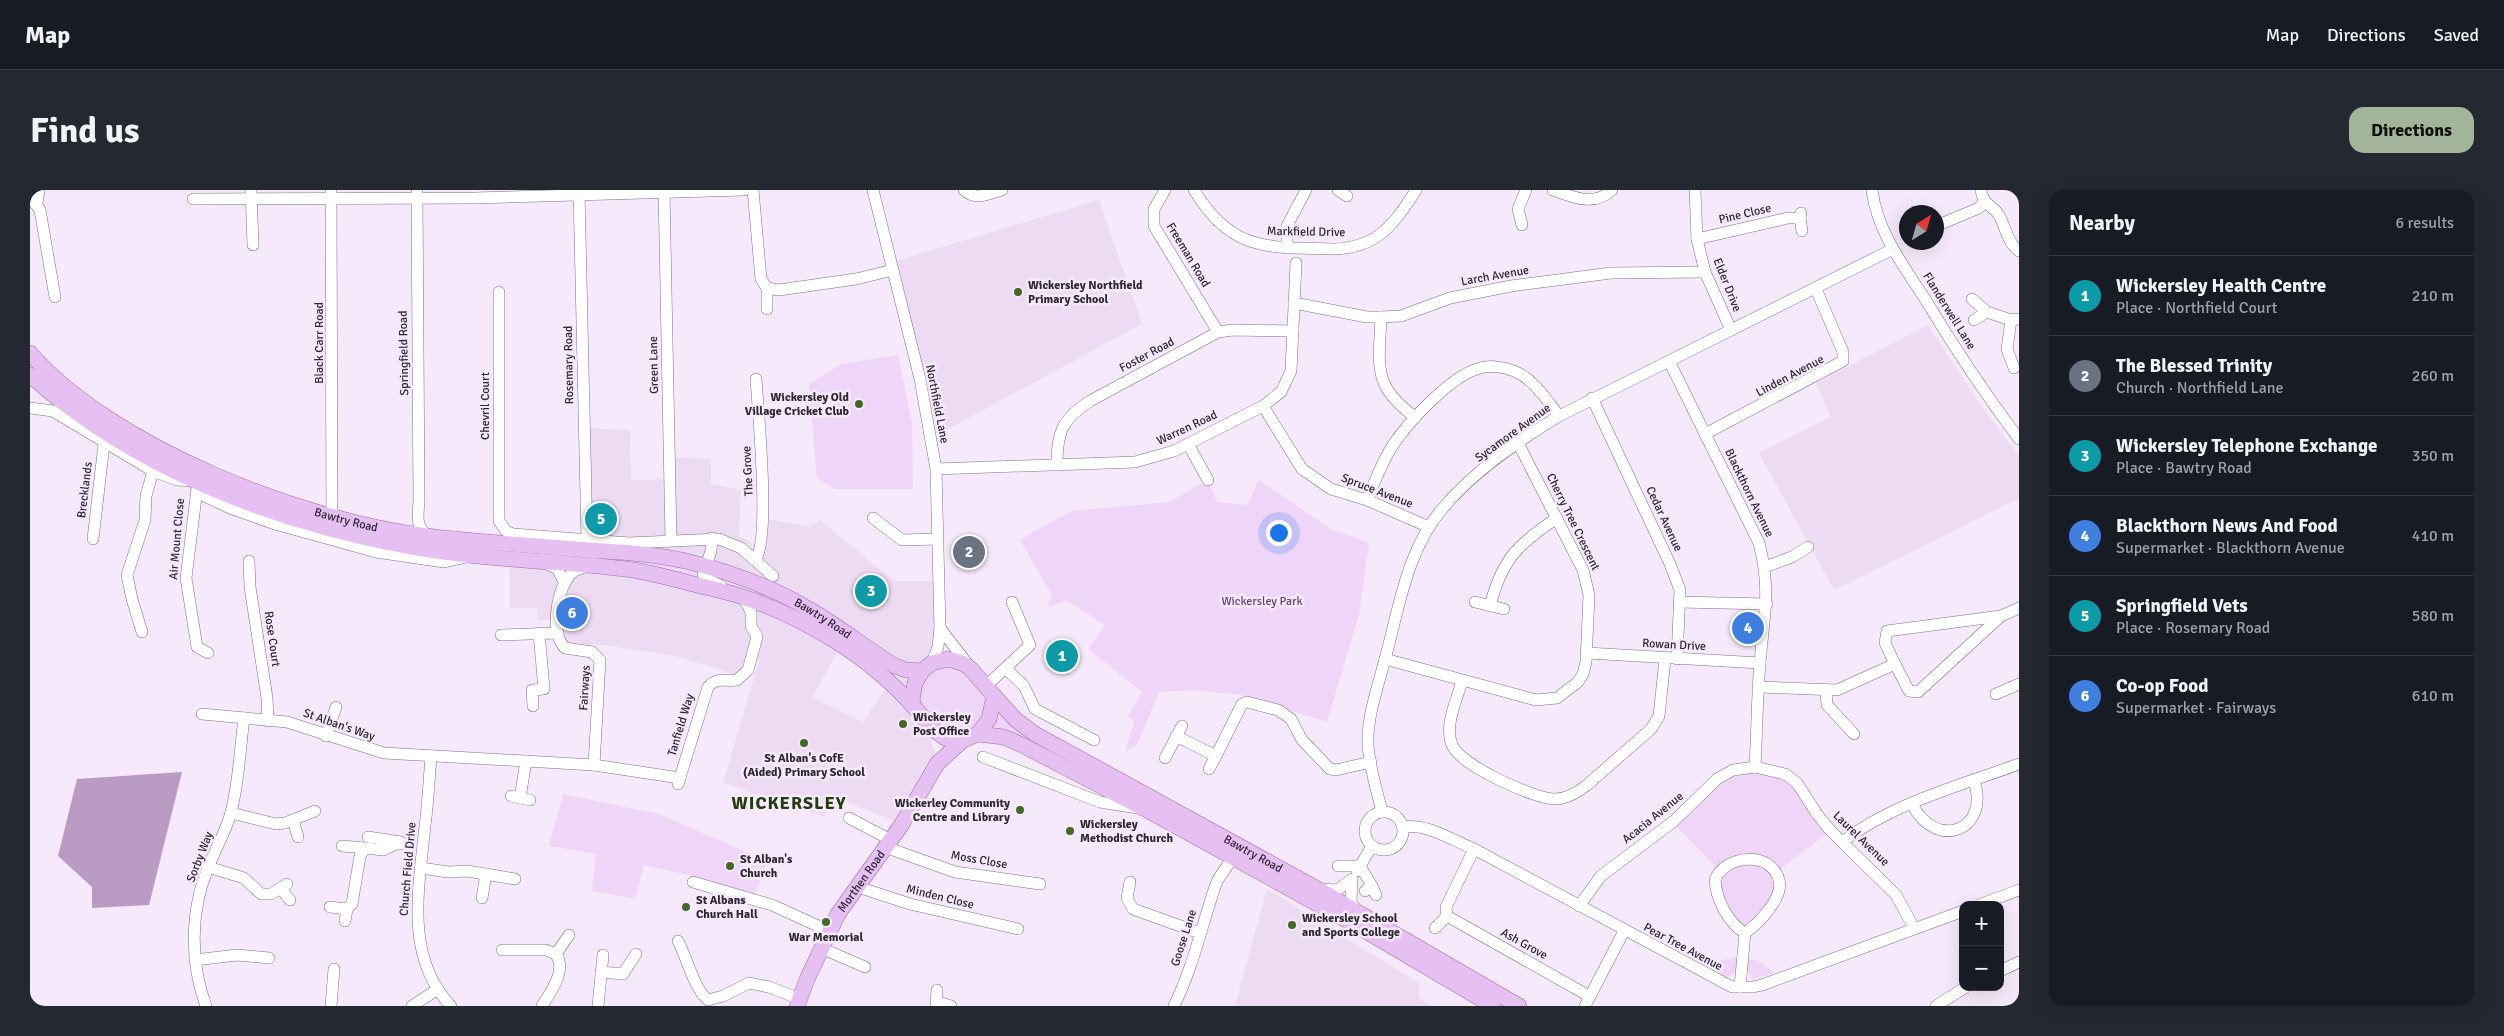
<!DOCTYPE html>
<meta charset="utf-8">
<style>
:root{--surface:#171b24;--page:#242831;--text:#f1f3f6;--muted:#9ea1a6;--line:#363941;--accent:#a2b598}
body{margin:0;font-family:Signika,sans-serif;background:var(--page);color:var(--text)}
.controls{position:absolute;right:15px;bottom:15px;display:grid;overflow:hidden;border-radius:10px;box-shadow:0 5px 20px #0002}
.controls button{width:45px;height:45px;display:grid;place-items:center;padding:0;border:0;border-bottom:1px solid var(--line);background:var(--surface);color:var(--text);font:25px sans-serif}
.compass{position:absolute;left:1869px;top:15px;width:45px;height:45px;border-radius:50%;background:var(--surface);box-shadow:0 5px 20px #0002;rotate:37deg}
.you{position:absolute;left:1248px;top:342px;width:18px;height:18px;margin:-12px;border:4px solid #fff;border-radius:50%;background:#1a73e8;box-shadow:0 0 0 8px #1a73e833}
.badge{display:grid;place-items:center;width:32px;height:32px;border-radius:50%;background:var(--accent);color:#fff;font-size:16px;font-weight:700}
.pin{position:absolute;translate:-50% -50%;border:2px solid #fff;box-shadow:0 1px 5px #0006}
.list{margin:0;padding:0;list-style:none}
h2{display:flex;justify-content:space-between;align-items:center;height:65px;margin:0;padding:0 20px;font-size:21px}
h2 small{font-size:16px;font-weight:400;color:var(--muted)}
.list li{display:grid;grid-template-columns:32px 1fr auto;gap:15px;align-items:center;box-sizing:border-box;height:80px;padding:0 20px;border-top:1px solid var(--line)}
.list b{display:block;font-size:19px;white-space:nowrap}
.list p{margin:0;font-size:16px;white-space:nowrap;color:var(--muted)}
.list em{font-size:16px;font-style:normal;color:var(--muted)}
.map{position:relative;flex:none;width:1989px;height:816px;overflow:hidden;border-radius:15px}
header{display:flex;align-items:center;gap:30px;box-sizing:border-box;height:70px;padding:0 25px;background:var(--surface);border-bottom:1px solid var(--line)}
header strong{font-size:24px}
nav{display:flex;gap:28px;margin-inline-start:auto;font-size:18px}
.intro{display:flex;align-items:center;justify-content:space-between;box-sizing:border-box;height:120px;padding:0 30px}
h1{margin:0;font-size:35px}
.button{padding:12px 22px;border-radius:15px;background:var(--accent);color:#111;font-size:18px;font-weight:700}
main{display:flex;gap:30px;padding:0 30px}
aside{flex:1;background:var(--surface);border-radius:15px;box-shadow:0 5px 20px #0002}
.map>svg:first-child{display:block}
.built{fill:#eddbf3;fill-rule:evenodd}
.green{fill:#efd6f8}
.forest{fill:#b99bc4}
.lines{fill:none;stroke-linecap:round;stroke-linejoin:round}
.minor-casing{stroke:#7d7281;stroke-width:12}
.major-casing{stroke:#9b6fa9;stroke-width:16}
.minor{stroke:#fff;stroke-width:11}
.major{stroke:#e6bff3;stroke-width:15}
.poi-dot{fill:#426a26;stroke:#f6e9fb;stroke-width:2}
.labels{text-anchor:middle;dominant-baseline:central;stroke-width:5;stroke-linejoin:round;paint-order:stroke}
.street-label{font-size:12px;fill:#2d282f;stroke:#f6e9fb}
.poi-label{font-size:12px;font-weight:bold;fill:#2d282f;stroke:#f6e9fb;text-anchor:start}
.park-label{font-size:12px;fill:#673f74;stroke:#f6e9fb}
.district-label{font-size:18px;font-weight:bold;letter-spacing:1px;fill:#223d0d;stroke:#f6e9fb}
</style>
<header>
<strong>Map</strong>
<nav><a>Map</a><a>Directions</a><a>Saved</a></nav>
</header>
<div class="intro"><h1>Find us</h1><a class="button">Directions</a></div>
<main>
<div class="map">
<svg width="1989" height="816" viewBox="0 0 1989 816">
<rect width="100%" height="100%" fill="#f6e9fb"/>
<!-- built -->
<g class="built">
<path d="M 1069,10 L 1112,134 L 907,245 L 866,71 Z"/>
<path d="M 1898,135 L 1943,204 L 1989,267 L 1989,308 L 1804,400 L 1729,263 L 1801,227 L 1786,193 Z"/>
<path d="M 555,238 L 600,240 L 601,290 L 640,289 L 639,267 L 681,269 L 681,294 L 711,300 L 709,346 L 730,358 L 732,328 L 779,337 L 790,330 L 864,391 L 904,391 L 906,445 L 902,462 L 881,487 L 906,566 L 866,631 L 802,607 L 795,627 L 693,593 L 730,468 L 722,465 L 710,482 L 704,484 L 645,466 L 574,455 L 543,455 L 537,452 L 533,443 L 533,430 L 508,430 L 507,418 L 480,418 L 480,376 L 557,349 ZM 809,460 L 858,495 L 833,532 L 782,507 Z"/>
<path d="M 1237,699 L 1390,794 L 1388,807 L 1401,816 L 1205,816 Z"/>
</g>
<!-- green -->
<g class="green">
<path d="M 868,165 L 882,234 L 883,299 L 805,299 L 787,288 L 779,194 L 811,174 Z"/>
<path d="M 1178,290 L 1187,312 L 1217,315 L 1229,290 L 1301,339 L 1339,353 L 1329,424 L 1297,532 L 1211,505 L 1165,500 L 1129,502 L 1107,555 L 1095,562 L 1104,532 L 1098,526 L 1112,502 L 1058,459 L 1075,435 L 1036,410 L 1020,417 L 1018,413 L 1022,405 L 990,350 L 1041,321 L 1139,312 Z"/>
<path d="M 458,362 L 593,366 L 670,379 L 673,388 L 633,379 Z"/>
<path d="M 916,475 C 939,480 963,504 953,528 C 950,534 943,542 936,543 C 930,544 923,543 916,542 C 907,533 888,519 889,504 C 889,497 896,488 898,482 Z"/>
<path d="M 968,521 L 1002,547 L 998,553 L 961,538 Z"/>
<path d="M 1717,582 C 1768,588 1768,601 1796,640 L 1795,645 L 1749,680 C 1723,664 1713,658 1686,677 L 1647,637 L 1647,634 C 1668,612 1687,591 1717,582 Z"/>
<path d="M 533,604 L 629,624 L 737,671 L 725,705 L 663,686 L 614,675 L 605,709 L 562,701 L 566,664 L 519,656 Z"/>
<path d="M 1718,672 L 1739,681 L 1747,693 L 1735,718 L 1716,737 C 1698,731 1694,707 1689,691 L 1699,678 Z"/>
<path d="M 1706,767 C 1707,778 1707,785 1695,788 L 1677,778 L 1692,770 Z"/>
<path d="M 1718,768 L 1729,771 L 1745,783 L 1723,789 L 1717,782 Z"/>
</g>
<!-- forest -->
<path class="forest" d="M 152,582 L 119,715 L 62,718 L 62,697 L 28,666 L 47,589 Z"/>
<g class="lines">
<defs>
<g id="minor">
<path d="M 221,0 L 223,55"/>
<path d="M 549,0 L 557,350"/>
<path d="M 634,0 L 641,350"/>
<path d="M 723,0 L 731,89 L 737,98 L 749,100 L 826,89 L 863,80"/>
<path d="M 843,0 L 890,189 L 906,279 L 910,438 L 908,457 L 902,473"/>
<path d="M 934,0 C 946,11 957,4 972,0"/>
<path d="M 1135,0 L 1124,19 L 1124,36 L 1188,142"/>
<path d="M 1164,0 C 1202,63 1239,57 1304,59 C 1348,58 1365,33 1386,0"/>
<path d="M 1308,0 L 1317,6"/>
<path d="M 1523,0 C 1543,7 1564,17 1582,0"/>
<path d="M 1665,0 L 1667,49 L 1675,82 L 1701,140"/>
<path d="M 1842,0 C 1847,41 1873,75 1895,109 C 1924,157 1955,204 1989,249"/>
<path d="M 1951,0 C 1954,17 1962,14 1969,25 C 1976,38 1977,52 1989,61"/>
<path d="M 301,2 L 302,333"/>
<path d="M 387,2 L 389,311 C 388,325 385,337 398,346"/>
<path d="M 0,7 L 10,20 L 25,107"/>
<path d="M 163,9 L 445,8 L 714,0"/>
<path d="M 7,13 L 9,0"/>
<path d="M 1771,23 L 1770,28 L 1772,41"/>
<path d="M 1492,35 L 1488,19 L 1496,0"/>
<path d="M 1906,36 L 1949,18 L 1954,12"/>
<path d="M 1667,49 L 1758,28 L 1770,28"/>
<path d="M 1257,58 L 1257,36 L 1276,0"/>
<path d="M 469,102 L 469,331 L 476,341 L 483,344 L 599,353 L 689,349 L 711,358 L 743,386"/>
<path d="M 1942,109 L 1957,122 L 1944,130"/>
<path d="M 1264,113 L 1337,127 L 1351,127 L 1371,126 L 1420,108 L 1481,96 L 1581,83 L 1675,82"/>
<path d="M 737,119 L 737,98"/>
<path d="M 1957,122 L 1981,130 L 1989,129"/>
<path d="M 1351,127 C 1349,176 1342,196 1385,227"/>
<path d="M 1981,130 L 1977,159 L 1984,178"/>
<path d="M 1639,171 L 1729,353 C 1741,398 1734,427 1730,472 C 1727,507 1727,542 1725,577"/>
<path d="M 1562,208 L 1640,374 L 1650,400 L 1647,469"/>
<path d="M 1233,216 L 1272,279 L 1301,299 L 1337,310 L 1399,337"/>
<path d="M 0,218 L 23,221 L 123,281 L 147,290 L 168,291 L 156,388 L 167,457 L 178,463"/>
<path d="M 1675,244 L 1813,171 L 1813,162 L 1786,99"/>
<path d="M 1158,254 L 1178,290"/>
<path d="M 1027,275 C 1027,242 1032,229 1060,211 L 1188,142 L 1203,140 L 1263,141"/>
<path d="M 906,279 L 1105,272 L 1144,261 L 1233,216 L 1251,202 L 1261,181 L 1266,73"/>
<path d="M 166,302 L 200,318 L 245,334 L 346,362 L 414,372 L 437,367"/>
<path d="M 1337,310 C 1345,291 1352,272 1363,255 C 1379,231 1422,185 1450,178 C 1460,175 1474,177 1484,181 C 1504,189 1516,209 1529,226"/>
<path d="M 843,328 L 872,350 L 908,349"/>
<path d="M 682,348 L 681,361 L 673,384 L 677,389 L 691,396"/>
<path d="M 63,349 L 74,254"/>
<path d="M 725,370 C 741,352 728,219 726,189"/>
<path d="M 219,371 L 220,397 L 237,508 L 238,531"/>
<path d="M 514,372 L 527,379 L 535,393"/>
<path d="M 558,376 C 554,378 547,379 543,382 C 527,395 519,443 535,458 L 562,462 L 570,470 L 564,575"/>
<path d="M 1735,377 L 1762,367 L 1778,357"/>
<path d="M 1445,412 L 1474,419"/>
<path d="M 1649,412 L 1737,414"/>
<path d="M 1460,416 C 1472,369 1488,354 1527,328"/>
<path d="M 910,438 L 939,476"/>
<path d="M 112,442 L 102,409 L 97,385 L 115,330 L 116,306 L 123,281"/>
<path d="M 471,445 L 528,443"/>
<path d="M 1557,463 L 1730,473"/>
<path d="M 1355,469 L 1506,510 L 1527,508 L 1548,492 L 1553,484 L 1556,472 L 1559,405 L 1553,380 L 1488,253"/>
<path d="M 1865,474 L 1879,501 L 1888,502 L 1971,426"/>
<path d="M 976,479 L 994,496 L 1005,519 L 1064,550"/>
<path d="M 1432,491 C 1427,510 1414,535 1422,555 C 1430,575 1504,609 1525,609 C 1537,609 1548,602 1557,595 L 1621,539 L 1629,526 L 1635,469"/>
<path d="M 956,496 L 1000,455 L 982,412"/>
<path d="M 1729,497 L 1807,500 L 1865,474 L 1855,453 L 1857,441 L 1971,426 L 1989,418"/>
<path d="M 1796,501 L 1797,515 L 1824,544"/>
<path d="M 1966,504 L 1989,494"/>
<path d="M 503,516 L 502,500 L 514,499 L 509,443"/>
<path d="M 172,524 L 257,532 L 354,563 L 564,575 L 650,588"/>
<path d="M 296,546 L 306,517"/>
<path d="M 1146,546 L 1186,566 L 1212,514 L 1217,512 L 1248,520 L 1261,529 L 1272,550 L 1300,579 L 1306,580 L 1341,572"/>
<path d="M 401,567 C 399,590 398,613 395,636 C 389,697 374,767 421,816"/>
<path d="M 953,567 L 1070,612 L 1108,618"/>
<path d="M 1135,568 L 1152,536"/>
<path d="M 1179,579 L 1186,566"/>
<path d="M 648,594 L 678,497 C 688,486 694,492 707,490 L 718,480 L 727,447 L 721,436 L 721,422 L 713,407"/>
<path d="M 481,606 L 500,610"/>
<path d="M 490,608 L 496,571"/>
<path d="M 1882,614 C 1906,662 1961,640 1944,591"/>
<circle cx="1354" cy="641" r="19"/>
<path d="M 1352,622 C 1347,600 1339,577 1338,554 C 1337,526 1348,497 1355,469 C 1369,418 1377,359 1413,318 C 1444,281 1488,251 1529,226 L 1863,59"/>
<path d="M 201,623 L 246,634 L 255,633 L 285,621"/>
<path d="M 819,628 L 861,650"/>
<path d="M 263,630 L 268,647"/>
<path d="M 1373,637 C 1397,633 1422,650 1444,659 L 1702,797 L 1723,797 L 1732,795 L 1933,721"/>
<path d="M 338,647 L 371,652"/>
<path d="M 1812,652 C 1863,613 1929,596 1989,574"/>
<path d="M 312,656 L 335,658"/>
<path d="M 855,657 L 925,682 L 1010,694"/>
<path d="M 1308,676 L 1330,676 L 1342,696"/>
<path d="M 178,677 L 214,688 L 231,704 L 241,704 L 257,694"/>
<path d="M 391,678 L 418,682 L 437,681 L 485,689"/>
<path d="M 1327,681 L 1342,656"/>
<path d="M 663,692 L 742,715 L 799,741"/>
<path d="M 1100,692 L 1097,708 L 1103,719 L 1170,743"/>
<path d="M 828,697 L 880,714 L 988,739"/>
<path d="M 251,699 L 260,710"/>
<path d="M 1291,699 L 1307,700 L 1322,689 L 1321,712 L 1327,721"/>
<path d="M 1335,701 L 1342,696 L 1346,705"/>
<path d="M 452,708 L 456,684"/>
<path d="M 1949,715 L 1989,700"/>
<path d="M 1549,716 L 1571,686 L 1644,631 L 1687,589 L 1703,580 L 1725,577 L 1755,584 L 1767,593 L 1787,624 L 1800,640 L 1866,705 L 1884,738"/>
<path d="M 300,717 L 317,719 L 322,714 L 330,666 L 335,658 L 353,660 L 366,654 L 379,654"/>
<path d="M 1417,726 L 1559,806"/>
<path d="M 315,731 L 317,719"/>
<path d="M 1405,738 L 1417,726 L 1416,717 L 1444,659"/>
<path d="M 648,751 C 657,768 664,799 678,810 L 693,806 L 719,793 L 739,797 L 770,809"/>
<path d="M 791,758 L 835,777"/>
<path d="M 472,760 L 516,760 L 526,764"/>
<path d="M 165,770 L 207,765 L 239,768"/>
<path d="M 1970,781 L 1989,772"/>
<path d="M 571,782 L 593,784 L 606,764"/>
<path d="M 1710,797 L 1715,743 C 1728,734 1754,708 1749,690 C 1741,660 1694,665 1685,690 C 1686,709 1698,733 1715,743"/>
<path d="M 908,812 L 921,816"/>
<path d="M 176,816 C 160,773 160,721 178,678 C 185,659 196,642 201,622 C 209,592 210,559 214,528"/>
<path d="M 301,816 L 304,779"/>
<path d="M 382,816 L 408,799"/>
<path d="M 512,816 C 521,801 537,781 526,764 L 539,745"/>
<path d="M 568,816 L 573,765"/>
<path d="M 906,816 L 907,800"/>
<path d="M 1144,816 C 1163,778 1172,734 1186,694 C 1190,683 1204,672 1203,660"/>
<path d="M 1555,816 L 1594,741"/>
<path d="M 1906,816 L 1936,797"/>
</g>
<g id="major">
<path id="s1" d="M 0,163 C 83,258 274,331 397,346 C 450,353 504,355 557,360 C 592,362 626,364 660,372 C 703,383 745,398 782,421 C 811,438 837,459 865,476 L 876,480 L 892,481"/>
<path d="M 0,185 C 102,277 241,331 375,356 C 448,370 523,370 596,379 C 619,382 641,388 663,394 C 678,398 694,401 710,406 C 774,427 839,466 884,517"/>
<path id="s2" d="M 964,506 L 986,530 L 1005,544 L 1284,697 L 1489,816"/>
<path d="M 948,544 L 959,529 L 964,506 L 940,478 L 932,473 L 918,469 L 902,473 L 892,481 L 885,493 L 882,510 L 884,517 L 904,540 L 915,548 L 933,550 L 948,544 L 974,547 L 992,555 L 1117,620 L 1329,737 L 1463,816"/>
<path id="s3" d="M 767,816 L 778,787 L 808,724 L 872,634 L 907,574 L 933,550"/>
</g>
</defs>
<!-- minor casing -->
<use href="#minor" class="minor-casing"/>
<!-- major casing -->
<use href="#major" class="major-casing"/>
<!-- minor -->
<use href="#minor" class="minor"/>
<!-- major -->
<use href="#major" class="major"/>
</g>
<!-- markers -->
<g class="poi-dot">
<circle cx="988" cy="102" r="5"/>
<circle cx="829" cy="214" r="5"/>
<circle cx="873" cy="534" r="5"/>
<circle cx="774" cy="553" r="5"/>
<circle cx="990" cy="620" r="5"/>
<circle cx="1040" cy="641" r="5"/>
<circle cx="700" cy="676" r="5"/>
<circle cx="656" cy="717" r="5"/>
<circle cx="796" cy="732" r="5"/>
<circle cx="1262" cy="735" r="5"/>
</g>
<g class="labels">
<!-- street labels -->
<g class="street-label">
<text transform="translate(1715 24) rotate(-13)">Pine Close</text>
<text transform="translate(1276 42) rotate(1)">Markfield Drive</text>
<text transform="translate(1158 65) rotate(59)">Freeman Road</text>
<text transform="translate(1465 86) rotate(-10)">Larch Avenue</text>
<text transform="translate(1697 95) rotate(68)">Elder Drive</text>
<text transform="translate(1919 121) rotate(58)">Flanderwell Lane</text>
<text transform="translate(289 153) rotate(-90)">Black Carr Road</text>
<text transform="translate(374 163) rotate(-91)">Springfield Road</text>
<text transform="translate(1117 165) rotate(-28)">Foster Road</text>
<text transform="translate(539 175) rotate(-91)">Rosemary Road</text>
<text transform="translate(624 175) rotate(-91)">Green Lane</text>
<text transform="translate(1760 186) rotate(-28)">Linden Avenue</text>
<text transform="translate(907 214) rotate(79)">Northfield Lane</text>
<text transform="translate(455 216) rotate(-90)">Chevril Court</text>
<text transform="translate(1157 238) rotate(-25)">Warren Road</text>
<text transform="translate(1483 243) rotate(-36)">Sycamore Avenue</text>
<text transform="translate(718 281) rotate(-93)">The Grove</text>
<text transform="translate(55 300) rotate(-83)">Brecklands</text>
<text transform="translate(1347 301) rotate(21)">Spruce Avenue</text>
<text transform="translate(1719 303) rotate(64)">Blackthorn Avenue</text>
<text stroke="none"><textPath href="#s1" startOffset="362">Bawtry Road</textPath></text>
<text transform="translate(1634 329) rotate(65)">Cedar Avenue</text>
<text transform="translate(1543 332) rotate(64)">Cherry Tree Crescent</text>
<text transform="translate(147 349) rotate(-85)">Air Mount Close</text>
<text stroke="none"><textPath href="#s1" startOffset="854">Bawtry Road</textPath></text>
<text transform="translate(242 449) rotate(82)">Rose Court</text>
<text transform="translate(1644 455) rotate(3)">Rowan Drive</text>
<text transform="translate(555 498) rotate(-87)">Fairways</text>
<text transform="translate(309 535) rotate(19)">St Alban's Way</text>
<text transform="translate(651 535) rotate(-73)">Tanfield Way</text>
<text transform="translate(1623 628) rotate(-39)">Acacia Avenue</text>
<text transform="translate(1831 649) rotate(44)">Laurel Avenue</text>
<text stroke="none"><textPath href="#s2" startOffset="305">Bawtry Road</textPath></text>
<text transform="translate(170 667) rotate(-69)">Sorby Way</text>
<text transform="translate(949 670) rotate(10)">Moss Close</text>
<text transform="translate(378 679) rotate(-85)">Church Field Drive</text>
<text stroke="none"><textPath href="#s3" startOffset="141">Morthen Road</textPath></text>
<text transform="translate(910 707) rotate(14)">Minden Close</text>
<text transform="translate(1154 748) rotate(-72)">Goose Lane</text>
<text transform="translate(1494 754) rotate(29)">Ash Grove</text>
<text transform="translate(1653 757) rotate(28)">Pear Tree Avenue</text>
</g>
<!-- poi labels -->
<g class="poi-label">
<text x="998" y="95">Wickersley Northfield<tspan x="998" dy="14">Primary School</tspan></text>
<text x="819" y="207" text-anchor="end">Wickersley Old<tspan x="819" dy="14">Village Cricket Club</tspan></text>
<text x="883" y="527">Wickersley<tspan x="883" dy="14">Post Office</tspan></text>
<text x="774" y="568" text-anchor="middle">St Alban's CofE<tspan x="774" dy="14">(Aided) Primary School</tspan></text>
<text x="980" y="613" text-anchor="end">Wickerley Community<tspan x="980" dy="14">Centre and Library</tspan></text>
<text x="1050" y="634">Wickersley<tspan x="1050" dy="14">Methodist Church</tspan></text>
<text x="710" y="669">St Alban's<tspan x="710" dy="14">Church</tspan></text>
<text x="666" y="710">St Albans<tspan x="666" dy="14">Church Hall</tspan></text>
<text x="1272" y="728">Wickersley School<tspan x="1272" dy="14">and Sports College</tspan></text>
<text x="796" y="747" text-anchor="middle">War Memorial</text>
</g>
<!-- park labels -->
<g class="park-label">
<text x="1232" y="411">Wickersley Park</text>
</g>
<!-- district labels -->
<g class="district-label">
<text x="759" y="613">WICKERSLEY</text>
</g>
</g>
</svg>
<div class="controls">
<button>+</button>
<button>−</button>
</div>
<svg class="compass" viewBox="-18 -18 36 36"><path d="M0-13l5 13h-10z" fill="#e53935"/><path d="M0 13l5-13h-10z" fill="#9ea1a6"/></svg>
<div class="you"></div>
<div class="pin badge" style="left:1032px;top:466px;background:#0f9aa8">1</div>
<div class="pin badge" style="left:939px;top:362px;background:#6b7280">2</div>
<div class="pin badge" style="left:841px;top:401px;background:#0f9aa8">3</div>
<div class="pin badge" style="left:1718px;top:438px;background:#3f7fe0">4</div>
<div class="pin badge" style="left:571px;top:329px;background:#0f9aa8">5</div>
<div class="pin badge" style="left:542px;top:423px;background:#3f7fe0">6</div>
</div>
<aside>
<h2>Nearby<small>6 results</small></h2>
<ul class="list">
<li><span class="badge" style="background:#0f9aa8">1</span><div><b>Wickersley Health Centre</b><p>Place · Northfield Court</p></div><em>210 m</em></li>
<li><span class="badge" style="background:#6b7280">2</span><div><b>The Blessed Trinity</b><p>Church · Northfield Lane</p></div><em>260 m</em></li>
<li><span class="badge" style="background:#0f9aa8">3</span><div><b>Wickersley Telephone Exchange</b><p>Place · Bawtry Road</p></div><em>350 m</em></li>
<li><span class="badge" style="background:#3f7fe0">4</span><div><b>Blackthorn News And Food</b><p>Supermarket · Blackthorn Avenue</p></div><em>410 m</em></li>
<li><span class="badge" style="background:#0f9aa8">5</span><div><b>Springfield Vets</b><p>Place · Rosemary Road</p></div><em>580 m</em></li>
<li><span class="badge" style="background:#3f7fe0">6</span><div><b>Co-op Food</b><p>Supermarket · Fairways</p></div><em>610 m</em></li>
</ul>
</aside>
</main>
